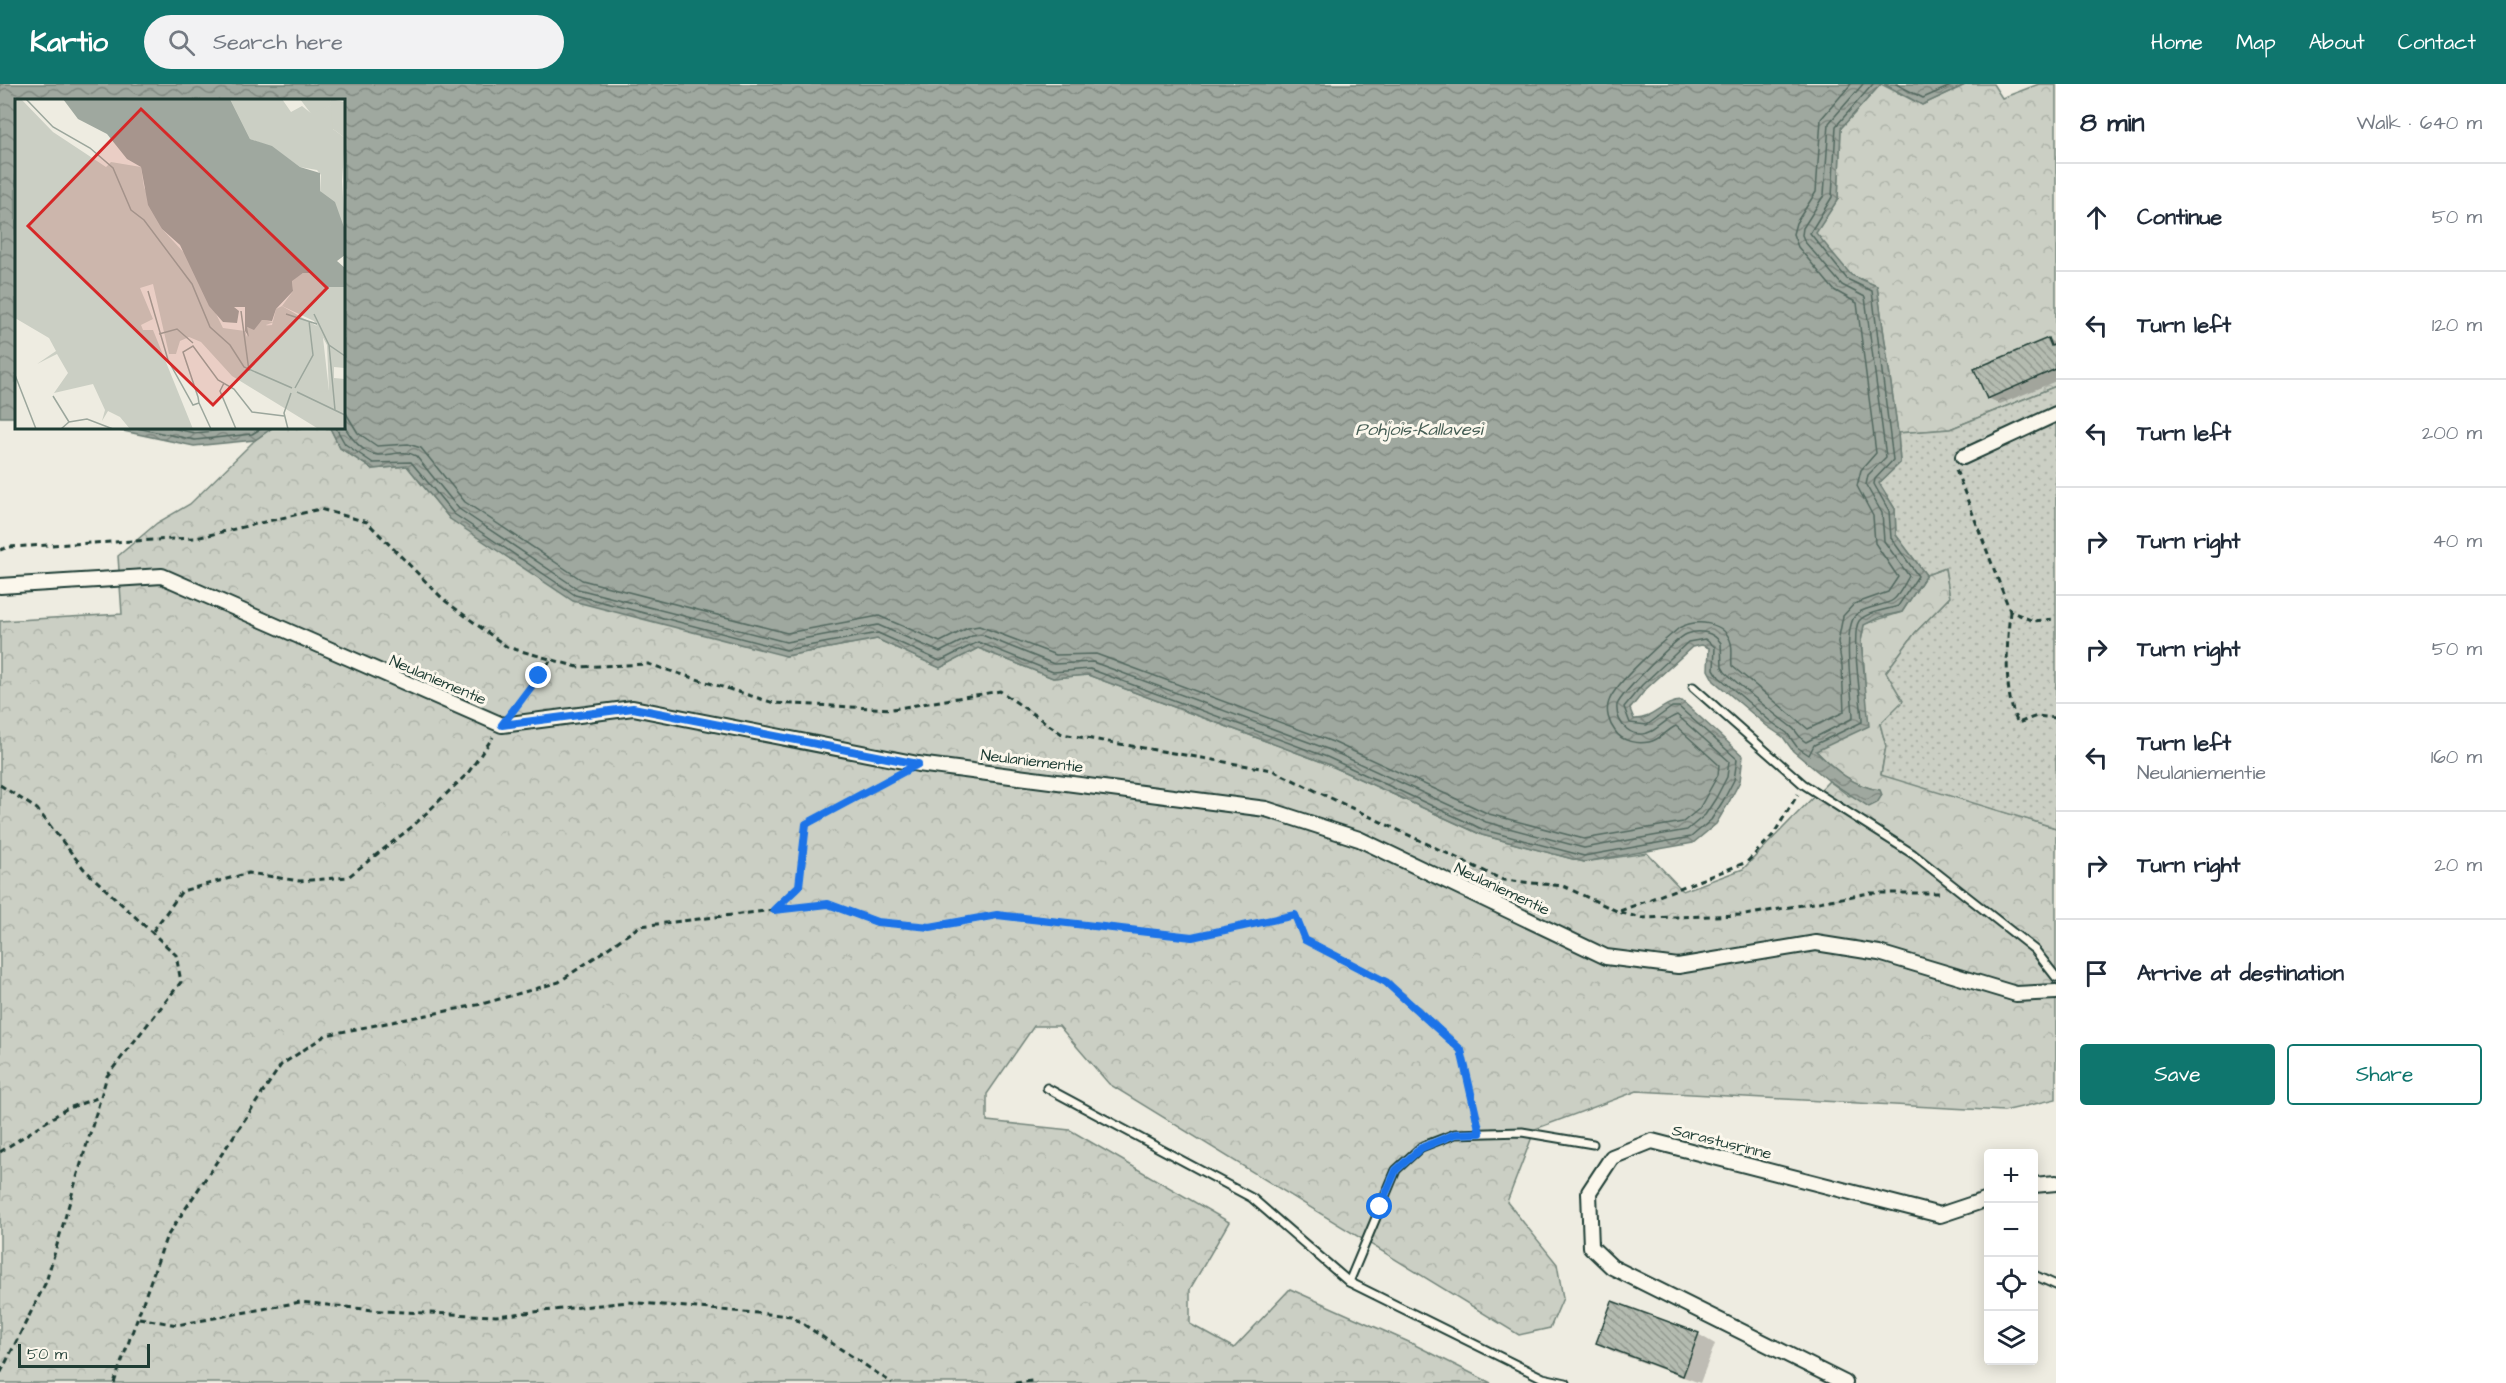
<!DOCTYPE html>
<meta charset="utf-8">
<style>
:root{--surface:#fff;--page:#f2f2f3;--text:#1f2937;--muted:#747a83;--line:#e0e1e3;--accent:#0f766e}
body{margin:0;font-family:"Architects Daughter",sans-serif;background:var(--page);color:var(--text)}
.controls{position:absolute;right:18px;bottom:18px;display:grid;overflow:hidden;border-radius:6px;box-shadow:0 3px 15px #0003}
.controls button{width:54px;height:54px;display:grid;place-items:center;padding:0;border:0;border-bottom:2px solid var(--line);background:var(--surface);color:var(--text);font:30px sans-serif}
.scale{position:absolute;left:18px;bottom:15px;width:132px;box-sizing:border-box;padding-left:6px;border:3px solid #1f3d34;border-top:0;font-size:16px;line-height:21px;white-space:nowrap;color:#1f3d34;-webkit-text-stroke:4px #fbf7ec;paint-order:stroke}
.stop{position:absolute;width:18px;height:18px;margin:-14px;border:4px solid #1a73e8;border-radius:50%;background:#fff}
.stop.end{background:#1a73e8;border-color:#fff;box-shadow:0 2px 6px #0008}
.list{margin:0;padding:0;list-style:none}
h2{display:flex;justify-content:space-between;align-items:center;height:78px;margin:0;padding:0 24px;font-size:26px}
h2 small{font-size:20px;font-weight:400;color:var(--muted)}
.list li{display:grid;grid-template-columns:39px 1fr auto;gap:18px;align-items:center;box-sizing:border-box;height:108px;padding:0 24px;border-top:2px solid var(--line)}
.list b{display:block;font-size:22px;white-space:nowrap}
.list p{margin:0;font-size:20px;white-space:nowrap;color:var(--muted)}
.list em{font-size:20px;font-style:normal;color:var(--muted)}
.actions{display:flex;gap:12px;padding:18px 24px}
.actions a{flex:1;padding:14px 0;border:2px solid var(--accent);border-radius:6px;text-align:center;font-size:21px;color:var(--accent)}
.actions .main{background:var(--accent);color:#fff}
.icon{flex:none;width:33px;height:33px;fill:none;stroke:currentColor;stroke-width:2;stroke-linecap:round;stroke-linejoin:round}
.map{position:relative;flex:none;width:2056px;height:1299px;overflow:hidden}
header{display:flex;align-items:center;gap:36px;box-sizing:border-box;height:84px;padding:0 30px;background:var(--accent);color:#fff}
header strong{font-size:28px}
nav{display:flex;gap:33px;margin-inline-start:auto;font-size:21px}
.search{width:420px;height:54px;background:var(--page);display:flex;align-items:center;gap:15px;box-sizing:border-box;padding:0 21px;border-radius:33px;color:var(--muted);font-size:22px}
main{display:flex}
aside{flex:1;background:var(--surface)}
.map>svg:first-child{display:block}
.forest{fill:url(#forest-crowns);stroke:#75867c;stroke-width:1.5}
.garden{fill:url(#garden-dots);stroke:#75867c;stroke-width:1.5}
.water{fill:url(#water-waves);stroke:#6c7d74;stroke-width:1.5}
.shadow{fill:#0003}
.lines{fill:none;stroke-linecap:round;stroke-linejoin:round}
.shore{stroke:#52685f;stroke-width:1.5}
.building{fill:url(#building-back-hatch);stroke:#1f3d34;stroke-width:1.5}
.service-casing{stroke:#1f3d34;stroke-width:11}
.minor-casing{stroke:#1f3d34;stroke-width:18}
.path{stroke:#1f3d34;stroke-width:3;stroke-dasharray:6 4.5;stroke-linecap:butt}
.service{stroke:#fbf7ec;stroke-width:7}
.minor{stroke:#fbf7ec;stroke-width:14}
.route{stroke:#1a73e8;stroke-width:8}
.labels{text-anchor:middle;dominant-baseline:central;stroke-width:6;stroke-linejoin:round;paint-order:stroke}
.street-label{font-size:16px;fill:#1f3d34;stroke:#fbf7ec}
.water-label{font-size:18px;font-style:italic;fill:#455d54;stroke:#fbf7ec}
.inset-road{fill:none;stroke:#9ba69c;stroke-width:1.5}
.view{fill:#d62828;fill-opacity:0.15;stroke:#d62828;stroke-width:3}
.inset-edge{fill:none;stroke:#1f3d34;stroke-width:3}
</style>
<header>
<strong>Kartio</strong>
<div class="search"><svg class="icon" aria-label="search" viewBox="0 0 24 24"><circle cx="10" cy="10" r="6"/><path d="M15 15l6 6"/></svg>Search here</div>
<nav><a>Home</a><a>Map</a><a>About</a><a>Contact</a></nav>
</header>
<main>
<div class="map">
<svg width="2056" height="1299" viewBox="0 0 2056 1299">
<defs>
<pattern id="forest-crowns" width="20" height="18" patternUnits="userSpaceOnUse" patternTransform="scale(1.5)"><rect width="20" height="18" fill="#cbcfc4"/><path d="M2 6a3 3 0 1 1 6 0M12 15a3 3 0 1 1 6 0" fill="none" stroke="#aeb3a9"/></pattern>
<pattern id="garden-dots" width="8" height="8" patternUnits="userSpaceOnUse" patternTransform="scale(1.5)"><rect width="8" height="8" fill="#cbcfc4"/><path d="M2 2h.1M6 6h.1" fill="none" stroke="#aeb3a9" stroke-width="1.8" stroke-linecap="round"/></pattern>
<pattern id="water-waves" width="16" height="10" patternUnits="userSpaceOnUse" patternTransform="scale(1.5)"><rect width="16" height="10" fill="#9fa89f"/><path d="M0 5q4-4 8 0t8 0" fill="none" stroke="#818a82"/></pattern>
<pattern id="building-back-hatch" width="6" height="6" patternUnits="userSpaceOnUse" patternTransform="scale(1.5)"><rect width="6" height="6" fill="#b4bbb0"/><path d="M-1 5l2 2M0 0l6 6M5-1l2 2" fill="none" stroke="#929990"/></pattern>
</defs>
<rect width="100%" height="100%" fill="#eeece1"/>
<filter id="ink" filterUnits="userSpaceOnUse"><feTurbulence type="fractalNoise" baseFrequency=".0167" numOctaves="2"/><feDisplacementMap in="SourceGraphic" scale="12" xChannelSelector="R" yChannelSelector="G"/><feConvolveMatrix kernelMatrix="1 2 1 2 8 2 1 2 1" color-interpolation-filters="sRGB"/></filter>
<g filter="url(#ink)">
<!-- forest -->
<g class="forest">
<path d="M 1881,0 L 1922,21 L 1967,0 L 1993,0 L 2002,14 L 2039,0 L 2056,0 L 2056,302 L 1950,345 L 1898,349 L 1877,202 L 1851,191 L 1815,149 L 1838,115 L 1841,44 Z"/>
<path d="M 272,344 L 330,344 L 340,364 L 372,385 L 407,382 L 450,435 L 786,572 L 877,555 L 940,584 L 978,564 L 1053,594 L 1088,591 L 1325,679 L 1482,751 L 1584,778 L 1647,769 L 1683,807 L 1743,785 L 1829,697 L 1849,712 L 1880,706 C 1853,703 1834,685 1816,667 L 1866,621 L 1864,580 L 1861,557 L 1864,540 L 1902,528 L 1926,491 L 1945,484 L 1950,513 L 1915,549 L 1886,588 L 1904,617 L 1880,640 L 1886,662 L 1881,690 L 2056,744 L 2056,1015 L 2004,1027 L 1637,1007 L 1535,1045 L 1507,1118 L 1557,1180 L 1563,1214 L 1550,1244 L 1519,1251 L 1109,1000 L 1059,942 L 1034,942 L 987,1010 L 987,1037 L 1070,1046 L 1229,1138 L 1190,1205 L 1190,1240 L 1234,1264 L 1290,1205 L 1411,1259 L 1491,1299 L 0,1299 L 0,537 L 122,530 L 118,472 L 157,439 L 190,420 L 255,356 Z"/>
</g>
<!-- garden -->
<path class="garden" d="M 2056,302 L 2056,744 L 1881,691 L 1886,662 L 1880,640 L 1903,617 L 1886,588 L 1915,549 L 1950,513 L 1945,484 L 1926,491 L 1896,451 L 1895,425 L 1879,399 L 1900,379 L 1898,349 L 1950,345 Z"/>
<!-- water -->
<g class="water">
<path d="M 0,0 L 1881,0 L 1841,44 L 1838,115 L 1816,149 L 1851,191 L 1877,202 L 1898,349 L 1900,379 L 1879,399 L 1895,425 L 1896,451 L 1926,491 L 1902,528 L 1880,533 L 1864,541 L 1861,557 L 1869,642 L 1816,667 C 1834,685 1854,703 1880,706 L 1882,711 L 1877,719 L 1869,723 L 1829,697 L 1793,667 L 1783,653 L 1767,642 L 1714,597 L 1708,586 L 1709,564 L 1702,561 L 1692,563 L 1646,605 L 1630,625 L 1634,635 C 1654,636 1662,617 1682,617 L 1743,672 L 1740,697 L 1728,720 L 1716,740 L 1693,759 L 1584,778 L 1482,751 L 1325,679 L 1088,591 L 1053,594 L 978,564 L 940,584 L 877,555 L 786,572 L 573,517 L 450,435 L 407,382 L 372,385 L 340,364 L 330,344 L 344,344 L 344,16 L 16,16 L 16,333 L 0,333 Z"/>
<path d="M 1884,0 L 1967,0 L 1922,21 Z"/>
<path d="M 109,344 L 272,344 L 255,356 L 194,362 Z"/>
</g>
<!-- shadow -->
<g class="shadow">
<path d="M 2048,255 L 2056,260 L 2056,297 L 2000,320 L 1988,314 Z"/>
<path d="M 1698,1250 L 1715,1260 L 1700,1299 L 1614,1268 L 1598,1259 Z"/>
</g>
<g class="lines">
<!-- shore -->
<g class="shore">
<path d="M 1896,0 L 1923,14 L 1955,0"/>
<path d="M 344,326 L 358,349 L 377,362 L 408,360 L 421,364 L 465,418 L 582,496 L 787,549 L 879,532 L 940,558 L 968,544 L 979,542 L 1056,571 L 1096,570 L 1333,658 L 1489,730 L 1584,755 L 1683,738 L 1699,725 L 1718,691 L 1719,681 L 1676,642 C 1667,646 1660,656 1649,658 C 1637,660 1622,658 1615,647 C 1609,639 1605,627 1609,617 C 1616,598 1662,558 1679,544 C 1696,535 1725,537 1731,559 C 1733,566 1731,575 1732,582 L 1808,645 L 1844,628 L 1842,582 L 1838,558 L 1843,532 L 1854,520 L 1888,508 L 1898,493 L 1875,459 L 1873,432 L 1857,402 L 1861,386 L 1876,369 L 1857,219 L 1834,206 L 1798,163 L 1793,150 L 1796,139 L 1816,108 L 1821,35 L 1851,0"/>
<path d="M 344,341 C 350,353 363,370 378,371 C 391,372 404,365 416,372 L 459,425 L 578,505 L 786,558 L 878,541 L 940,568 L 972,552 L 982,551 L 1054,580 L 1093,578 L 1330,666 L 1486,738 L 1584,764 L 1687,746 L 1705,731 L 1716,714 L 1727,693 L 1729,677 L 1677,631 C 1668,634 1661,642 1652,647 C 1634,657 1615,641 1617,621 C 1622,609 1675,555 1687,550 C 1700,545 1713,548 1721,559 L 1722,583 L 1725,588 C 1746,607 1768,625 1790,642 C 1797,646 1799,655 1806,658 L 1853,634 C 1853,613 1840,540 1858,529 C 1868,522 1885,522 1893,516 C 1899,512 1905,499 1909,492 L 1884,457 L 1882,429 L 1866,401 L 1868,391 L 1886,373 L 1865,213 L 1842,201 L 1805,158 L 1802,151 L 1803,144 L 1824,111 L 1829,39 L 1863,0"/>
<path d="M 137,344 L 195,356 L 252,350 L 262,344"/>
<path d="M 171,344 L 195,349 L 242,344"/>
<path d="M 336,344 L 345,360 L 373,379 L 411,378 L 454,430 L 575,511 L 786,566 L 878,549 L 940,577 L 978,558 L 1053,588 L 1090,585 L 1327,673 L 1484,746 L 1584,772 L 1691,753 L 1711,736 L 1723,717 L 1734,696 L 1737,675 L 1679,623 L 1672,623 L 1647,641 L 1630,639 L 1624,623 L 1642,601 L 1688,558 L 1705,555 L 1715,563 L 1714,585 L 1719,593 L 1770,637 L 1787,649 L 1797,663 L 1809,671 L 1814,661 L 1862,638 C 1862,620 1850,549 1859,537 C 1866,528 1887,526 1898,522 L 1918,492 L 1891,454 L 1889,427 L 1874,400 L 1875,395 L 1893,376 L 1872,207 L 1847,195 L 1810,149 L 1832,113 L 1836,42 L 1873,0"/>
</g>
</g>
<!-- building -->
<g class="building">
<path d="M 2048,254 L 2051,262 L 2056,260 L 2056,285 L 1987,315 L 1974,285 Z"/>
<path d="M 1612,1217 L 1699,1249 L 1683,1292 L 1596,1259 Z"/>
</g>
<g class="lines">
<defs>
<g id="service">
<path d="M 1693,603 L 1803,700 L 1913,770 L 2035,866 L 2056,893"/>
<path d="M 1047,1004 L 1252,1114 L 1349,1198 L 1543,1294 L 1566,1299"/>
<path d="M 2034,1191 L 2056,1201"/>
<path d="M 1349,1198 L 1396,1086 L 1421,1063 L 1455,1050 L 1522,1048 L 1593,1060"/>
</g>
<g id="minor">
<path d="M 1963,373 L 2056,330"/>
<path d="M 0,502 L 162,492 L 502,641 L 633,624 L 918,680 L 1266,725 L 1359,755 L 1606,873 L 1678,882 L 1816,859 L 1879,869 L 2016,910 L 2056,908"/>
<path d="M 2034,1101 L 2056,1099"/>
<path d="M 1845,1299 L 1612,1183 L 1591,1163 L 1589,1108 L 1612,1073 L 1652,1057 L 1940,1131 L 1988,1115"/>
</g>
</defs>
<!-- service casing -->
<use href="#service" class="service-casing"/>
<!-- minor casing -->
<use href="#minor" class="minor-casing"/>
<!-- path -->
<g class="path">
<path d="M 1956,386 L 2010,527 L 2033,537 L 2056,535"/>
<path d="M 0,466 L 8,463 L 196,454 L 320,425 L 367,438 L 444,516 L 507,563 L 578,583 L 648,580 L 774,619 L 892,625 L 1000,607 L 1062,650 L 1272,686 L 1503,796 L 1563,802 L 1619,828 L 1641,834 L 1745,831 L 1870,809 L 1943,809"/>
<path d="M 2010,527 C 2007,559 2003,611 2018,639 L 2037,632 L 2056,634"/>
<path d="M 515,624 L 551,576"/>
<path d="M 0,701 L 37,725 L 84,785 L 176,871 L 181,898 L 107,992 L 46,1198 L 0,1290"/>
<path d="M 776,825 L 828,820 L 877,838 L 930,843 L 997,831 L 1192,853 L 1295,831 L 1305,856 L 1386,898 L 1461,966 L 1478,1039"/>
<path d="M 1620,827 L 1747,778 L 1773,751 L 1798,710"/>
<path d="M 153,847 L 182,807 L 249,789 L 299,797 L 348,793 L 413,742 L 468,689 L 493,653"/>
<path d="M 0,1068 L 66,1025 L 100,1013"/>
<path d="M 139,1234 L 177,1241 L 300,1218 L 382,1227 L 496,1232 L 628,1218 L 791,1232 L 892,1299"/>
<path d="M 114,1299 L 166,1154 L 281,981 L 326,951 L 482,920 L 559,898 L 640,842 L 774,826 L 799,802 L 806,740 L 896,692"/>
<path d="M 1015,1299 L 1032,1297 L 1036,1299"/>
</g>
<!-- service -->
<use href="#service" class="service"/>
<!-- minor -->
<use href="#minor" class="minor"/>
</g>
</g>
<g class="lines" filter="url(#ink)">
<!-- route -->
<path class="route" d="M 539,592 L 502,641 L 633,624 L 918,680 L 806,740 L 799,802 L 774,826 L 828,820 L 877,838 L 930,843 L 997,831 L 1192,853 L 1295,831 L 1305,856 L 1386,898 L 1461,966 L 1480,1049 L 1455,1050 L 1421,1064 L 1396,1086 L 1380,1123"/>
</g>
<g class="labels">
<!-- street labels -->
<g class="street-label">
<text transform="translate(438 596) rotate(23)">Neulaniementie</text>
<text transform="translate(1032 677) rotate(7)">Neulaniementie</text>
<text transform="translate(1502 805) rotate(25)">Neulaniementie</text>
<text transform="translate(1722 1058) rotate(14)">Sarastusrinne</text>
</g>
<!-- water labels -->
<g class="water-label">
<text x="1419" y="345">Pohjois-Kallavesi</text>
</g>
</g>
<!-- overview -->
<g transform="translate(15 15)">
<rect width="330" height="330" fill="#eeece1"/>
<path d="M 285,0 L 315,0 L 317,6 L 297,16 Z" fill="#cbcfc4"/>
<path d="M 0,0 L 6,0 L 38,33 L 91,68 L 96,63 L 126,68 L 129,88 L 147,130 L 173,158 L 208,229 L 230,232 L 232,238 L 232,228 L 239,230 L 247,221 L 259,223 L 251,226 L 314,292 L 312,246 L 299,222 L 267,207 L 278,192 L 277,181 L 288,174 L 296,174 L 312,188 L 330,188 L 330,269 L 319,268 L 319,279 L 330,280 L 330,330 L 302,329 L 217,277 L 186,243 L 174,238 L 165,242 L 161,255 L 154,255 L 138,185 L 125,189 L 138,220 L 126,226 L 128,231 L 138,231 L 178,330 L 115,330 L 105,318 L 93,312 L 87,322 L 90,311 L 78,285 L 39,294 L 53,274 L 42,255 L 22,265 L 41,252 L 34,239 L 0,219 ZM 215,0 L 267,0 L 276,13 L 287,7 L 297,15 L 316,6 L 315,0 L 330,3 L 318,30 L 330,39 L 327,82 L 330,131 L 305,92 L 306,76 L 302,71 L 285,68 L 257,48 L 235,40 Z" fill="#cbcfc4"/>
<path d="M 328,5 L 330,7 L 330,39 L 318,30 L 316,15 L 317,6 ZM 267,207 L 307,230 L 314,292 L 295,294 L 257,275 L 236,236 L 245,227 L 257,226 L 261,210 Z" fill="#cbcfc4"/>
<path d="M 48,0 L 215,0 L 235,40 L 257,47 L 285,68 L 305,74 L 305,92 L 320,103 L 330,131 L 330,156 L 322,162 L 330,169 L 330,188 L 312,188 L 296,174 L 288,174 L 277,182 L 278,192 L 261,210 L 257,222 L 247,221 L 239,231 L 232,228 L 234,238 L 230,232 L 230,208 L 219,208 L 224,212 L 222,224 L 208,223 L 194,207 L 165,146 L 147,130 L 133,106 L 126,68 L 112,60 L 92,35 L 63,20 Z" fill="#9fa89f"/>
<path class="inset-road" d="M 11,0 L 38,28 L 75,49 L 98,69 L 116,111 L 129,121 L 177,185 L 195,228 L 215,246 L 229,268 L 277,289M 133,192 L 153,261 L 178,306 L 184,304 L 183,298 L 168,253 L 178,247 L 203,281 L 219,290 L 237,313 L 269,317M 226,212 L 234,272M 271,215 L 302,225M 299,215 L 314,246 L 330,257M 144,235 L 162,230 L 178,244M 314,246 L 320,311M 0,276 L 21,330M 209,284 L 205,292 L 221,330M 280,289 L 298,256 L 294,222M 282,293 L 330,316M 38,297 L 54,323M 184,304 L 196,330M 46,330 L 54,323 L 72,320 L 98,330M 273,330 L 269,314 L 276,294"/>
<path class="view" d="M 126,10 L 312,189 L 198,306 L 13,127 Z"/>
<rect width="330" height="330" class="inset-edge"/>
</g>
</svg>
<div class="controls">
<button>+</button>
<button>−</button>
<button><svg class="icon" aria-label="locate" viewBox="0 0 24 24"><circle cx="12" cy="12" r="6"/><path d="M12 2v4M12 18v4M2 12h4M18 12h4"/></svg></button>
<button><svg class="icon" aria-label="layers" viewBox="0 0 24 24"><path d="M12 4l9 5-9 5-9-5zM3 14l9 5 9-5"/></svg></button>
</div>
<div class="scale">50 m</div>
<div class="stop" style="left:1380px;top:1123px"></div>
<div class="stop end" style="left:539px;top:592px"></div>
</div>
<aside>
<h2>8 min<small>Walk · 640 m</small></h2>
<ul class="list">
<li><svg class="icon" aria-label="ahead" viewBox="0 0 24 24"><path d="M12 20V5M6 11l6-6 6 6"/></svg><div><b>Continue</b></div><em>50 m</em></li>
<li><svg class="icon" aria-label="left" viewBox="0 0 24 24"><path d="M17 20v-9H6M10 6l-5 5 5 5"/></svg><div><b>Turn left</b></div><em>120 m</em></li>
<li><svg class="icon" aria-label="left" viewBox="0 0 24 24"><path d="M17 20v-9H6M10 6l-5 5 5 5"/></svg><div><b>Turn left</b></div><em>200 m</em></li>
<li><svg class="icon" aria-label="right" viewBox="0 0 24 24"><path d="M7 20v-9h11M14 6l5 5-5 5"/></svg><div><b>Turn right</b></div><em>40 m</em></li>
<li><svg class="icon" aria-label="right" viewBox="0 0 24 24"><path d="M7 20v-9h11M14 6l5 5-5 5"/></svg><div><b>Turn right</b></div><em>50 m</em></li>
<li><svg class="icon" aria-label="left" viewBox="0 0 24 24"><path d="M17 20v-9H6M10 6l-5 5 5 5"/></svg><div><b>Turn left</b><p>Neulaniementie</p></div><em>160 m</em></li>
<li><svg class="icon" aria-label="right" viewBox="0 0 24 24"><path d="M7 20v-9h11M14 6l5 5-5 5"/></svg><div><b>Turn right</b></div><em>20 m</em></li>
<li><svg class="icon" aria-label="arrive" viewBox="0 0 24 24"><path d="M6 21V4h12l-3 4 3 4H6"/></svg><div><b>Arrive at destination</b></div></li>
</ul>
<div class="actions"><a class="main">Save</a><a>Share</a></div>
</aside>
</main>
